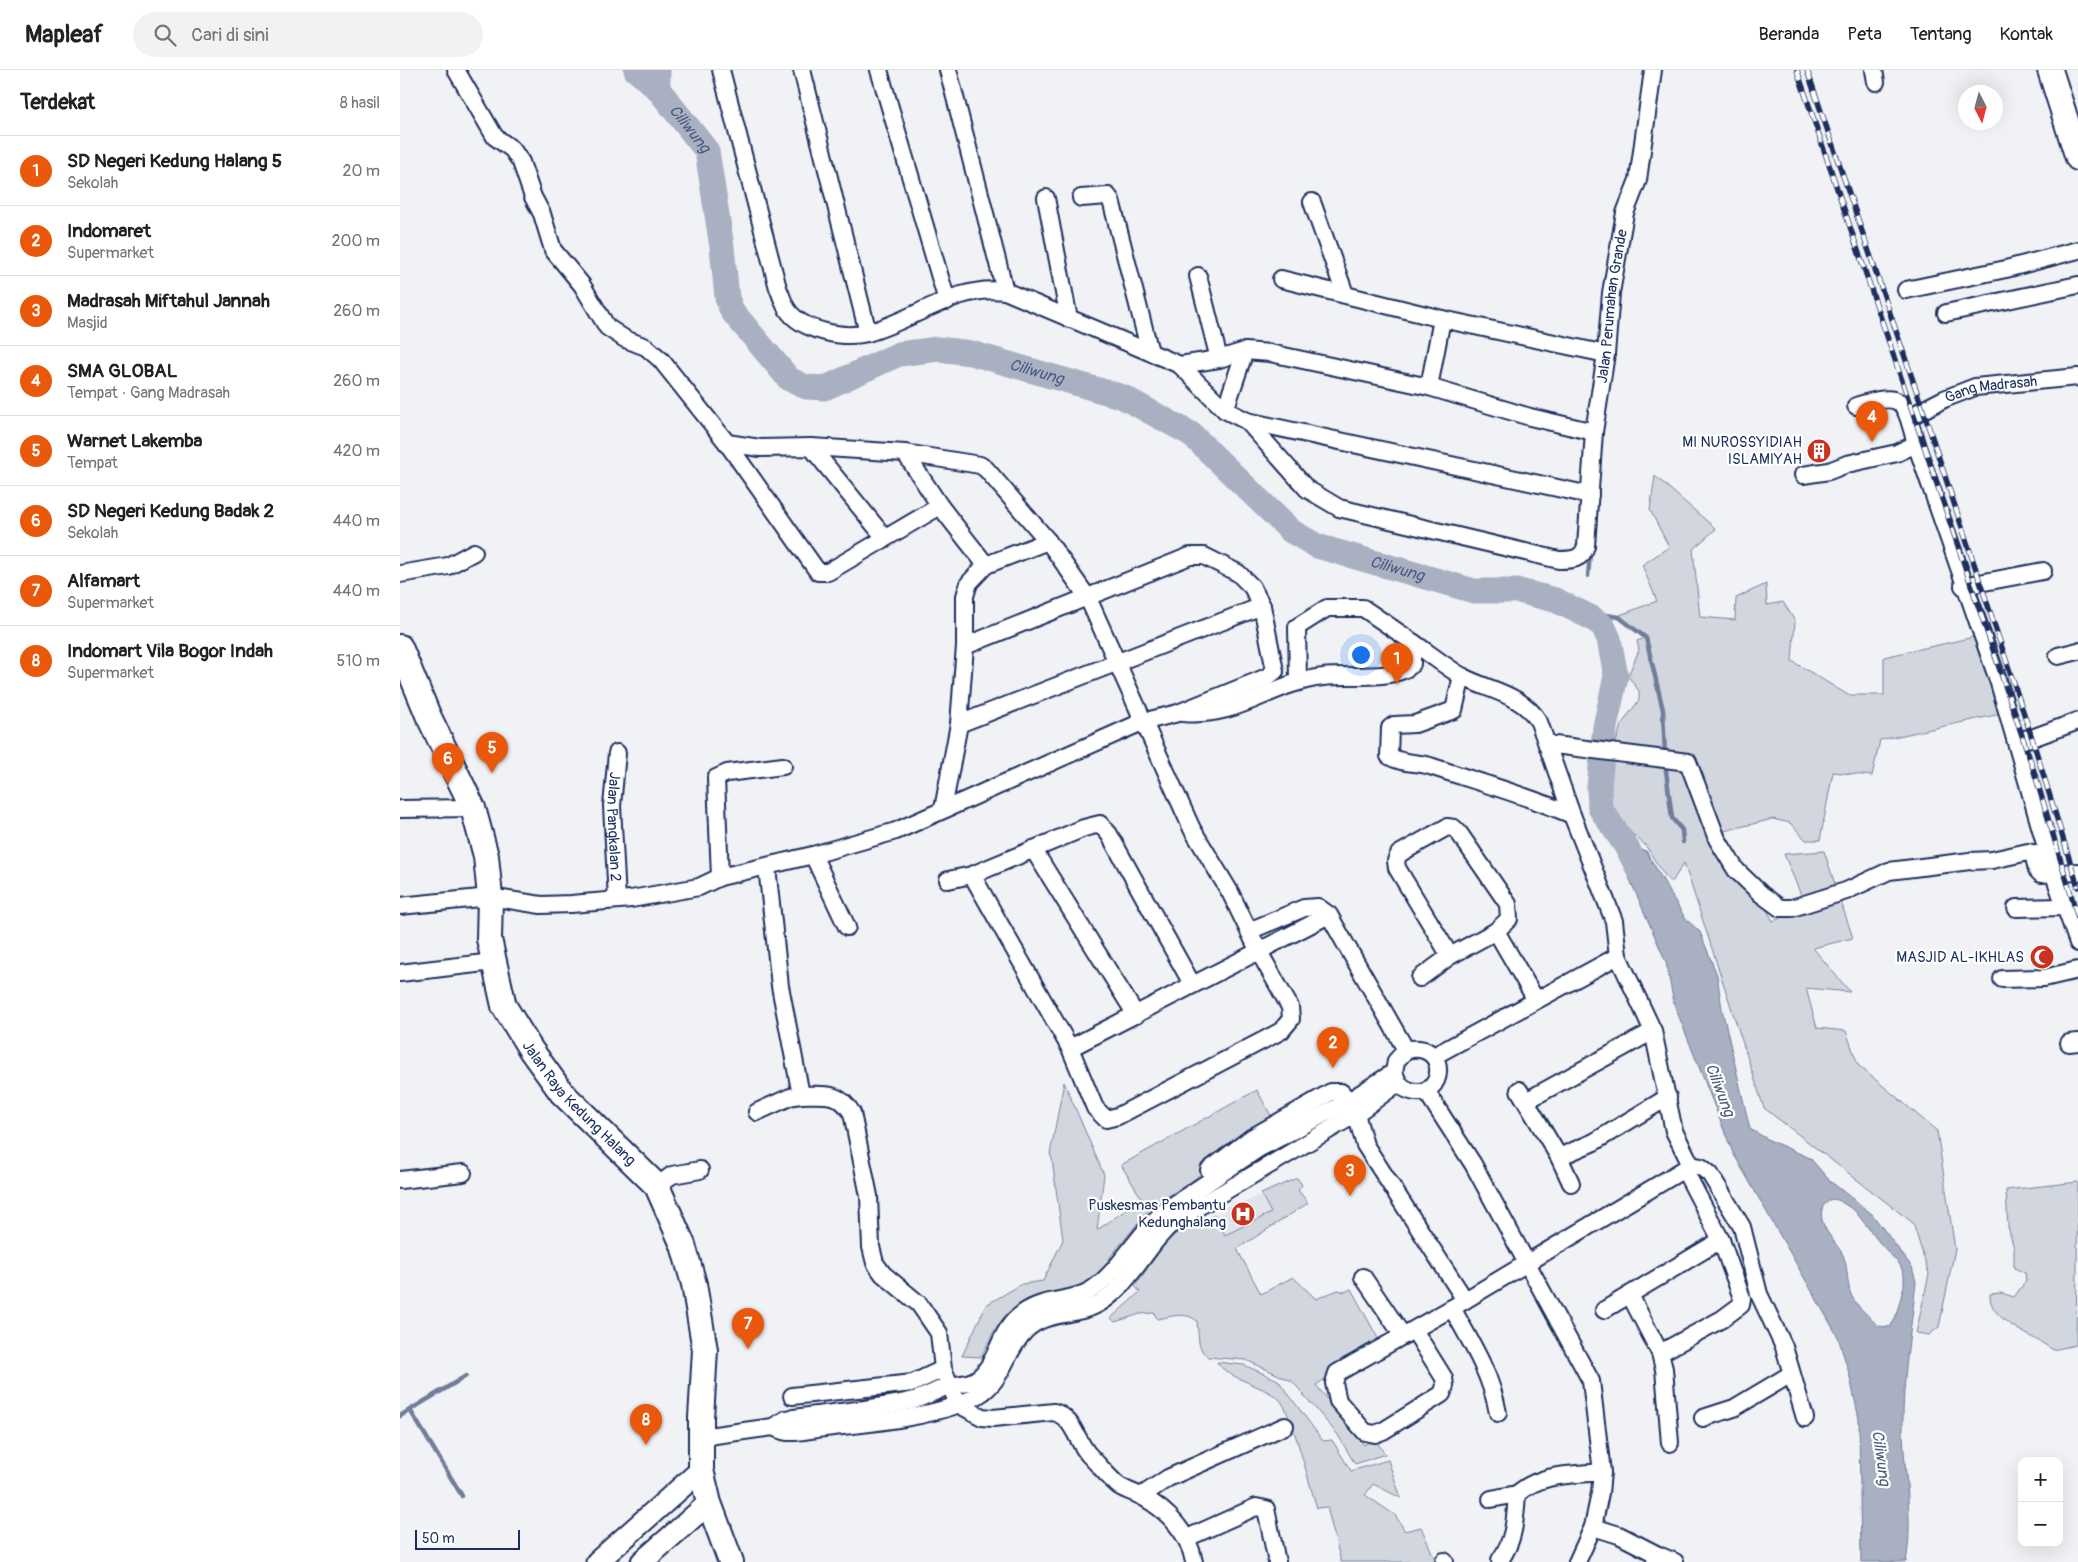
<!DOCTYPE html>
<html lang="id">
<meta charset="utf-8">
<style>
:root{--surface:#fff;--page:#f2f2f2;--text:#202124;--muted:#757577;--line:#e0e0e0;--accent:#ea580c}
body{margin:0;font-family:Pangolin,sans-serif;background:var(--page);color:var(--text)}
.controls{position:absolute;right:15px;bottom:15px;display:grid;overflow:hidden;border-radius:10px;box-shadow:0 5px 20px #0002}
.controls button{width:45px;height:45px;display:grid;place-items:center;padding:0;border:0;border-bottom:1px solid var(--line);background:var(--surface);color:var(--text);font:25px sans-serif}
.compass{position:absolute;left:1558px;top:15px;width:45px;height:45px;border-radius:50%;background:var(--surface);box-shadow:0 5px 20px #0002;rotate:174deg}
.scale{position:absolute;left:15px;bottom:12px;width:105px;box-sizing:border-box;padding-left:5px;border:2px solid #1b2f5e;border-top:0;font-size:14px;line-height:18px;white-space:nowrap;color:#1b2f5e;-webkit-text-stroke:4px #fff;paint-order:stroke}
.you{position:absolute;left:960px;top:584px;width:18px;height:18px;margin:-12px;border:4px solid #fff;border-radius:50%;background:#1a73e8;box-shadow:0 0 0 8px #1a73e833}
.badge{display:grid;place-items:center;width:32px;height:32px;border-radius:50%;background:var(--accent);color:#fff;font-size:16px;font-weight:700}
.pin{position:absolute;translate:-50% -41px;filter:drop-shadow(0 1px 2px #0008)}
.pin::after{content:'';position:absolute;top:26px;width:18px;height:15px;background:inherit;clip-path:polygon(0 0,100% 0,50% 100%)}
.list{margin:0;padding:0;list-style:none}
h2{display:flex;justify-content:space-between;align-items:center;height:65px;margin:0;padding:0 20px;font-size:21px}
h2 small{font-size:16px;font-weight:400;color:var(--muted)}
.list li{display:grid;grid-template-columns:32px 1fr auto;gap:15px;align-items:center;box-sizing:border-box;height:70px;padding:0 20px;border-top:1px solid var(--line)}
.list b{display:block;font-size:19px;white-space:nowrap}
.list p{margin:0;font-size:16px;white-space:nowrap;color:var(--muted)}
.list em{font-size:16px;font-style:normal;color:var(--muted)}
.icon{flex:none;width:28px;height:28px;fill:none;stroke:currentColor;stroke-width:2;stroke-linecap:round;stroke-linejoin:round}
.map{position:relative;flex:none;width:1678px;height:1492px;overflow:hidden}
header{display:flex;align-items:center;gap:30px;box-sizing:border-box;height:70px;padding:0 25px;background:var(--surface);border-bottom:1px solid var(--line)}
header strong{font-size:24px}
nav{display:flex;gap:28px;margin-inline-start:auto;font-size:18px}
.search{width:350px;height:45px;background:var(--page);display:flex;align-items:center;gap:12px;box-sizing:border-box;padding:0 18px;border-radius:28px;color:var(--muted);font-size:19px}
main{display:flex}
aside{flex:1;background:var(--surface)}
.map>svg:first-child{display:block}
.built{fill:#e1e4ea}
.green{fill:#d2d6df;stroke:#76829e}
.water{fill:#a8b0c2;stroke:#707c9a;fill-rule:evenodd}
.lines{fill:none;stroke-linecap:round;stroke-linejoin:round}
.stream{stroke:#707c9a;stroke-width:4.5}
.river{stroke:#a8b0c2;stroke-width:25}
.minor-casing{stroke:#1b2f5e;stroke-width:20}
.tertiary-casing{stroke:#1b2f5e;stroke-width:25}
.secondary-casing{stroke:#1b2f5e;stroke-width:28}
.minor{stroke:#fff;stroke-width:16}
.tertiary{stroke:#fff;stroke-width:21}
.secondary{stroke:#fff;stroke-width:24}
.rail-casing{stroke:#1b2f5e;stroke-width:5.5}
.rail{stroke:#fff;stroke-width:4;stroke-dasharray:11;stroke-linecap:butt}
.labels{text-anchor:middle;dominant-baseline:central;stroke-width:4.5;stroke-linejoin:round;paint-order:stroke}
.street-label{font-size:15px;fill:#1b2f5e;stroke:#fff}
.poi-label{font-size:15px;fill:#1b2f5e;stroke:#fff;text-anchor:end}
.water-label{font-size:16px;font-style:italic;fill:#4c5c81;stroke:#fff}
</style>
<header>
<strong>Mapleaf</strong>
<div class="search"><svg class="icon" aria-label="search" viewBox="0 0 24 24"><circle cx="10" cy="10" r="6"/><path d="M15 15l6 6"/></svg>Cari di sini</div>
<nav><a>Beranda</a><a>Peta</a><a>Tentang</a><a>Kontak</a></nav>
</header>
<main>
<aside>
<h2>Terdekat<small>8 hasil</small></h2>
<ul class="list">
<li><span class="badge">1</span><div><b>SD Negeri Kedung Halang 5</b><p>Sekolah</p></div><em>20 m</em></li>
<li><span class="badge">2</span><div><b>Indomaret</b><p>Supermarket</p></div><em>200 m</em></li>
<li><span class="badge">3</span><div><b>Madrasah Miftahul Jannah</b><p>Masjid</p></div><em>260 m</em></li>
<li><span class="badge">4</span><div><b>SMA GLOBAL</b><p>Tempat · Gang Madrasah</p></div><em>260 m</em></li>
<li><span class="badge">5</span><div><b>Warnet Lakemba</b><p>Tempat</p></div><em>420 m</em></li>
<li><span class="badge">6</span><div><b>SD Negeri Kedung Badak 2</b><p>Sekolah</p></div><em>440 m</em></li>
<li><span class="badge">7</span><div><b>Alfamart</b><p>Supermarket</p></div><em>440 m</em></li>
<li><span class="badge">8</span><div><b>Indomart Vila Bogor Indah</b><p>Supermarket</p></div><em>510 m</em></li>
</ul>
</aside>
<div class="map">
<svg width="1678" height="1492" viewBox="0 0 1678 1492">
<rect width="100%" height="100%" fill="#f1f2f5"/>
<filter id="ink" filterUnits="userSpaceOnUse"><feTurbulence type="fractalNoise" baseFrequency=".02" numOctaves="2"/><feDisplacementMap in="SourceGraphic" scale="10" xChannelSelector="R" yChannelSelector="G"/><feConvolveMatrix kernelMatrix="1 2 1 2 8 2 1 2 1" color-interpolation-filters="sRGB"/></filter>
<g filter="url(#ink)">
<!-- built -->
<path class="built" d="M 861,1124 L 871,1143 L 824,1165 L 815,1145 L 826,1142 L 824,1138 L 835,1132 L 838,1136 Z"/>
<!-- green -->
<g class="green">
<path d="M 1255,406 L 1316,459 L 1293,479 L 1300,547 L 1335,550 L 1336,528 L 1366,514 L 1367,535 L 1383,532 L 1395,551 L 1392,591 L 1448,625 L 1484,625 L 1484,587 L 1574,567 L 1605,643 L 1480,670 L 1472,706 L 1433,702 L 1420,770 L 1406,770 L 1390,753 L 1373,749 L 1324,761 L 1373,851 L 1406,837 L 1384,784 L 1424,781 L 1453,868 L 1413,878 L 1450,922 L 1406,918 L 1417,958 L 1446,961 L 1458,995 L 1537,1061 L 1555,1179 L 1539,1257 L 1529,1265 L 1516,1263 L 1529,1204 L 1513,1153 L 1364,1038 L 1284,793 L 1272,812 L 1265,806 L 1245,775 L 1203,738 L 1207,704 L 1221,655 L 1239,630 L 1239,621 L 1228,606 L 1239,580 L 1237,571 L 1245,568 L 1220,545 L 1257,531 L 1242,495 L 1269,477 L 1250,440 Z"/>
<path d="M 664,1012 L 704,1105 L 697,1160 L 742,1129 L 721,1095 L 857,1020 L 871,1046 L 834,1070 L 837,1076 L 789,1113 L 751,1137 L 711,1186 L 691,1220 L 623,1239 L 595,1259 L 581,1287 L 562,1286 L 586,1235 L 622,1214 L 643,1211 L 663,1170 L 652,1089 L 650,1084 Z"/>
<path d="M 897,1108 L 902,1115 L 898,1120 L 908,1133 L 837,1179 L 861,1224 L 893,1207 L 916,1229 L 938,1220 L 945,1222 L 951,1219 L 980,1272 L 916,1315 L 964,1375 L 975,1369 L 985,1384 L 955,1394 L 938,1365 L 892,1311 L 846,1290 L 808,1287 L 802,1281 L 799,1273 L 797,1251 C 786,1241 770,1247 757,1249 L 754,1243 L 740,1244 L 715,1252 L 711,1248 L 740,1222 L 735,1216 L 767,1171 L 783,1158 L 815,1145 L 825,1165 L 871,1143 L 861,1124 Z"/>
<path d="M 1678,1112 L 1676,1275 L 1653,1280 C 1635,1266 1588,1251 1590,1224 L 1601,1223 L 1614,1227 L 1626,1211 L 1625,1203 L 1614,1198 L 1614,1178 L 1608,1157 L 1606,1120 Z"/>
<path d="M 817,1292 L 844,1295 L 878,1310 L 923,1371 L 932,1370 L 951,1401 L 988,1390 L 1001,1428 L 973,1414 L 965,1425 L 995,1445 L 1005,1461 L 1021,1457 L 1036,1492 L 941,1492 L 927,1437 L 917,1438 C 910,1418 891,1339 879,1329 C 862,1315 826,1308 817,1292 Z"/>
</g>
<!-- water -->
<path class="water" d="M 1226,776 L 1246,781 L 1285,848 L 1300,862 L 1317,905 L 1322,939 L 1350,1059 L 1371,1071 L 1410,1088 L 1430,1111 L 1472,1144 L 1512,1197 L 1516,1212 C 1511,1262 1502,1310 1503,1360 C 1504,1404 1514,1448 1506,1492 L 1461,1492 L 1459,1349 L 1449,1303 L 1438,1267 L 1333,1083 L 1274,934 L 1266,892 L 1220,787 ZM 1431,1129 L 1438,1130 L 1455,1141 L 1479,1172 L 1500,1195 L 1504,1205 L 1504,1216 L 1495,1249 L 1490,1257 L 1478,1256 C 1470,1247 1460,1239 1454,1230 C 1446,1220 1449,1198 1443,1185 C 1435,1170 1416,1155 1423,1136 Z"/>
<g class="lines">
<!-- stream -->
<g class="stream">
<path d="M 1188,506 L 1190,483"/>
<path d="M 1180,541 L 1219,547 L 1246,568 L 1263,640 L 1265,686"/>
<path d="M 1265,693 L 1272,748 L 1282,760 L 1283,772"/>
<path d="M 10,1340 L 62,1426"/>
<path d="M 0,1346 L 66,1306"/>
</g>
<!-- river -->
<g class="river">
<path d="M 236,0 L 258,19"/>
<path id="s1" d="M 258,0 L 258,19 L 307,81 L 322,177 L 327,228 L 332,241 L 389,309 L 406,317 L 425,318 L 499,284 L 538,279 L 571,283 L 723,327 L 791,364 L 891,461 L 917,476 L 1074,521 L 1119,521 L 1155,530 L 1192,548 L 1203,556 L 1209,569 L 1216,606 L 1205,657 L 1199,717 L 1200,738 L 1226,776 L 1242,805"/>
</g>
<defs>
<g id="minor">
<path d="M 56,0 L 95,67 L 112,79 L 121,92 L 133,127 L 142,144 L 153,180 L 182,215 L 207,257 L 225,269 L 246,277 L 261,290 L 327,373 L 418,502 L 428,502 L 540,436"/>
<path id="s2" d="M 321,0 L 378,218 C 381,224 383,233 387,239 C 401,261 444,269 467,263 C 513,251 556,214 605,221 L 780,295 L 825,340 L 847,351 L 907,419 L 939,438 L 1159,490 C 1171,490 1182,490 1186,476 L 1194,362 L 1206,284 L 1211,223 L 1225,143 L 1238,110 L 1253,0"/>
<path d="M 402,0 L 468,263"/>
<path d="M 479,0 L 547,231"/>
<path d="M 548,0 L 605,221"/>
<path d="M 1474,0 L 1476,12"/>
<path d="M 646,128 L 669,249"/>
<path d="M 681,128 L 708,126 L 711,130 L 750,282"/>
<path d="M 912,132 L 945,224"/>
<path d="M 798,206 L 819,289"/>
<path d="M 881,209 L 1042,249"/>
<path d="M 1506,220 L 1606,199 L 1678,180"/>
<path d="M 1546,243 L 1678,215"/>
<path d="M 780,295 L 819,289 L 845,281 L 870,283 L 1029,317 L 1130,347 L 1194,362"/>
<path d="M 1029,317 L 1042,249 L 1206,284"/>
<path d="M 825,340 L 845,281"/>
<path id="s3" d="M 1509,347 L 1544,329 L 1575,317 L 1678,307"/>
<path d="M 847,351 L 1190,425"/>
<path d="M 327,373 L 360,378 L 411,377 L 505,383 L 580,395 L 586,399 L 648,471 L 688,528 L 792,759 L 830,822 L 858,880 L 890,937 L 891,949 L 881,961 L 718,1046 L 706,1049 L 695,1038 L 670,978 L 572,805"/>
<path d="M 1516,374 L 1599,613 L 1654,805 L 1678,873"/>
<path d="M 411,377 L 485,468"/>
<path d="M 505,383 L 540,436 L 586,495 L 569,513 L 565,526 L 565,576 L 559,654 L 543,739"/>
<path d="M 1403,405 L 1429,401 L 1447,394 L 1497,383 L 1516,374 C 1504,330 1504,321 1456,336"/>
<path d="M 586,495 L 648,471"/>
<path d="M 0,504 L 48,496 L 74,482"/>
<path d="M 1563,516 L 1643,501"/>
<path d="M 1658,586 L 1678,581"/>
<path d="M 1062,606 L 1054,640 L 1015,654 L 994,655 L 990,658 L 989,686 C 1001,694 1017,692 1030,696 C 1078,712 1126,725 1172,745"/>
<path d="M 898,610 L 897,557 L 927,538 L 963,538 L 1014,573"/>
<path d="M 783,643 C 840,648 870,613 923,607 C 945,604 998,611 1012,594 L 1012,580 L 1014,573 C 1030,584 1046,597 1063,607 C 1090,621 1122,624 1139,652 L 1172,745 L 1214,851 L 1218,886 L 1253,961 L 1274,1061 L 1291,1095 L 1301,1097 L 1310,1104 L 1342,1157 L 1359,1224 L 1384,1277 L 1405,1348"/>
<path d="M 559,654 L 862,536"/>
<path d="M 1616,670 L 1632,668 L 1678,651"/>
<path d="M 1147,674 L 1288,692 L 1317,769 L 1336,800 L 1361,824 L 1380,838 L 1392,838 L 1446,821 L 1489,801 L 1570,791 L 1592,790 L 1628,782 L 1633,783 L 1637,800 L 1641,804 L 1678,802"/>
<path id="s4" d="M 217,683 L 212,736 L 217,830"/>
<path d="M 0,739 L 73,738"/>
<path d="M 633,779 L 736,945"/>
<path d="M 413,785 L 447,857"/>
<path d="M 320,807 L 316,708 L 327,703 L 383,696"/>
<path d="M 548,810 L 572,805 L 684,758 L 700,754 L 709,764 L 792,914"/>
<path d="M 0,836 L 90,827 L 141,835 L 171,834 L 231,829 L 299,817 L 320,807 L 413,785 L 496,761 L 742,652 L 778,643 L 867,607 L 875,601 L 862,536 L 852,517 L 838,503 L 804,486 L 790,486 L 565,576"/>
<path d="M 1616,838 L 1666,837"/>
<path d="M 849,861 L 904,838 L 918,837 L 929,845 L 1006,980"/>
<path d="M 1050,886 L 997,798 L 996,791 L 999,784 L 1047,757 L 1054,758 L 1059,763 L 1108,834 L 1109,849 L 1096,861 L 1136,930"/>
<path d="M 0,903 L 93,892"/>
<path d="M 1020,908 L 1050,886 L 1096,861"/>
<path d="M 1602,909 L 1644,908 L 1678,900"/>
<path d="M 1669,973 L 1678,972"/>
<path d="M 670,978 L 929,845"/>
<path d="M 1034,986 L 1218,886"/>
<path d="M 1119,1020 L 1159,1087 L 1194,1072 L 1268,1027"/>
<path d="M 1026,1021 L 1073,1094 L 1191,1311 L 1202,1402 L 1200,1423 L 1193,1457 L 1177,1492"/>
<path d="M 401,1025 C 424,1025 439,1021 452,1043 L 469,1126 L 471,1177 L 475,1193 L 483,1204 L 519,1234 L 539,1263 L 543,1299 L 558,1334 L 582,1347 L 593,1348 L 654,1342 C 674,1348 676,1371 689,1385 C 699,1395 708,1407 719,1416 C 727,1421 735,1423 743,1427 C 768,1441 789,1463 794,1492"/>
<path d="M 1126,1031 L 1253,961"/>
<path d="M 357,1042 L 390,1027 L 401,1025 L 380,916 L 367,797"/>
<path d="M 956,1044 L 965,1075 L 1065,1230"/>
<path d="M 1159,1087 L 1171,1113"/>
<path d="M 809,1100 L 851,1068 L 931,1022 L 941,1022 L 949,1031"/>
<path d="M 0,1110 L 63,1103"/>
<path d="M 257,1116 L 272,1105 L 300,1100"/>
<path d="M 963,1207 L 1003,1266"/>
<path d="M 1230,1225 L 1260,1283 L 1264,1299 L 1270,1373"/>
<path d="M 1052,1238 C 1071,1272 1091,1304 1098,1343"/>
<path d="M 1204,1240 L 1321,1170"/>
<path d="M 1014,1260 L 1044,1308 L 1045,1316 L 1042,1324 L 983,1361 L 975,1364 L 965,1362 L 938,1331 L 934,1313 L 937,1303 L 1052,1238 L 1291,1095"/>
<path d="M 1260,1283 L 1322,1249 L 1341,1235 L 1342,1228 L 1321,1170 L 1284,1099"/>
<path d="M 392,1326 L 513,1313 L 543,1299"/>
<path d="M 1303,1348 L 1334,1338 L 1391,1304"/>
<path d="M 373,1357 C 378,1359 383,1362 388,1362 C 400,1363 413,1359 425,1358 C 467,1354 550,1346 583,1322 C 605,1305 607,1278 626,1260 C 646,1240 677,1247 700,1233 C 733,1212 746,1174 776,1150 L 956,1044 L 998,1013"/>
<path d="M 301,1367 L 373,1357 L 386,1349 C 427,1343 469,1340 510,1331 C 524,1328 536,1320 549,1316 C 558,1314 566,1315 575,1310 C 596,1298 598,1264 617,1248 C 641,1226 668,1234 691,1220 C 720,1202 739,1160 769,1138 L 858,1079 L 949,1031 L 994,1002 L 996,991 L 1006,980 C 1051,970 1045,1031 1011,1021 C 1000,1018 997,1011 994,1002"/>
<path d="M 741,1426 L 768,1408 L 885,1356"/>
<path d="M 1091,1429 L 1117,1424"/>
<path d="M 1193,1457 L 1219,1465 L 1258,1485 L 1255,1492"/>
<path d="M 787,1468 L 856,1437 L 866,1439 L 877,1492"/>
<path d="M 1258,1485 L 1275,1492"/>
<path d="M 1100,1490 C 1115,1469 1115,1449 1117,1424 C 1141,1403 1171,1405 1202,1402"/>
<path d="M 1044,1491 L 1045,1492"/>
</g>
<g id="tertiary">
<path d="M 197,1492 L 301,1400"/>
<path d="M 242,1492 L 309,1433"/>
</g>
<g id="secondary">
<path d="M 1650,0 L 1678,88"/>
<path id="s5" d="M 0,577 L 28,645 L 73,738 L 86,786 L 90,827 L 89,869 L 104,936 L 131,980 L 162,1023 L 257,1116 L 283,1175 L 294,1214 L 305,1280 L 301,1348 L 301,1400 L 309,1433 L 331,1492"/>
</g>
</defs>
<!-- minor casing -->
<use href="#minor" class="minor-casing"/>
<!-- tertiary casing -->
<use href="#tertiary" class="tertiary-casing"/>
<!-- secondary casing -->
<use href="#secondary" class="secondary-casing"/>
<!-- minor -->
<use href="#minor" class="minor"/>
<!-- tertiary -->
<use href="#tertiary" class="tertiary"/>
<!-- secondary -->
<use href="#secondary" class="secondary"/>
<defs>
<g id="rail">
<path d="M 1397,0 L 1633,698 L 1678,848"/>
<path d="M 1407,0 L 1523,340 L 1632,668 L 1678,817"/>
</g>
</defs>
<!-- rail casing -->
<use href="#rail" class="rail-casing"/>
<!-- rail -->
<use href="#rail" class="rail"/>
</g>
</g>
<!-- icons -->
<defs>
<symbol id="building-disc" viewBox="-11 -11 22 22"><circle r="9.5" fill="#c8321e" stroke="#fff"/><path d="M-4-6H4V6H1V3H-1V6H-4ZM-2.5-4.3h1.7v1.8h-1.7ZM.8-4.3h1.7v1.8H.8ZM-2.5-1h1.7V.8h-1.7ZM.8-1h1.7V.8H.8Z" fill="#fff"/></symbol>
<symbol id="mosque-disc" viewBox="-11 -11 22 22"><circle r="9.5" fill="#c8321e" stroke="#fff"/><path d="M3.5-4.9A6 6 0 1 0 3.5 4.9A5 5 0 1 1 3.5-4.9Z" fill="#fff"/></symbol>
<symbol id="hospital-disc" viewBox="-11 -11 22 22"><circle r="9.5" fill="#c8321e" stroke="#fff"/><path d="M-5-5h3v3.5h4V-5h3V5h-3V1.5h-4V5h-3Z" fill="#fff"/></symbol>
</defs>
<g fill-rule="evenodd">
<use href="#building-disc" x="1405" y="367" width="28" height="28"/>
<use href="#mosque-disc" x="1628" y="873" width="28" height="28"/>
<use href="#hospital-disc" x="829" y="1130" width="28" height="28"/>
</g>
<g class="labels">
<!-- street labels -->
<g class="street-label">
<text stroke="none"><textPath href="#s2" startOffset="1389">Jalan Perumahan Grande</textPath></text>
<text stroke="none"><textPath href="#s3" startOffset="88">Gang Madrasah</textPath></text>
<text stroke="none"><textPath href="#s4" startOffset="74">Jalan Pangkalan 2</textPath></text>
<text stroke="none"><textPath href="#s5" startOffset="502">Jalan Raya Kedung Halang</textPath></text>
</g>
<!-- poi labels -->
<g class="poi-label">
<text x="1402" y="372">MI NUROSSYIDIAH<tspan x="1402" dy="17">ISLAMIYAH</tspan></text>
<text x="1624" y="887">MASJID AL-IKHLAS</text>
<text x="826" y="1135">Puskesmas Pembantu<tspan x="826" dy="17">Kedunghalang</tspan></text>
</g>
<!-- water labels -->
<g class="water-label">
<text stroke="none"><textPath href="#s1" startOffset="70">Ciliwung</textPath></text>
<text stroke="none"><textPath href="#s1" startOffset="609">Ciliwung</textPath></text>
<text stroke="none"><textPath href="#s1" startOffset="1029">Ciliwung</textPath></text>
<text transform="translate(1320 1020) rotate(69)">Ciliwung</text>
<text transform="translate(1481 1388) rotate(82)">Ciliwung</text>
</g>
</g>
</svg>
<div class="controls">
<button>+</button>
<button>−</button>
</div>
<svg class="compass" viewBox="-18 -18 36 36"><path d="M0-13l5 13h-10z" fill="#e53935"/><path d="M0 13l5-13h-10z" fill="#757577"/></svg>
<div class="scale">50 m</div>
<div class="you"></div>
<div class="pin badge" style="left:997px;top:614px">1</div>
<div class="pin badge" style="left:933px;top:998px">2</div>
<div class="pin badge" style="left:950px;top:1126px">3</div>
<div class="pin badge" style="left:1472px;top:372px">4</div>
<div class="pin badge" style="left:92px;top:703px">5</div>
<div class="pin badge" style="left:48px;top:714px">6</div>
<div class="pin badge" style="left:348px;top:1279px">7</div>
<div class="pin badge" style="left:246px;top:1375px">8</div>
</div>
</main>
